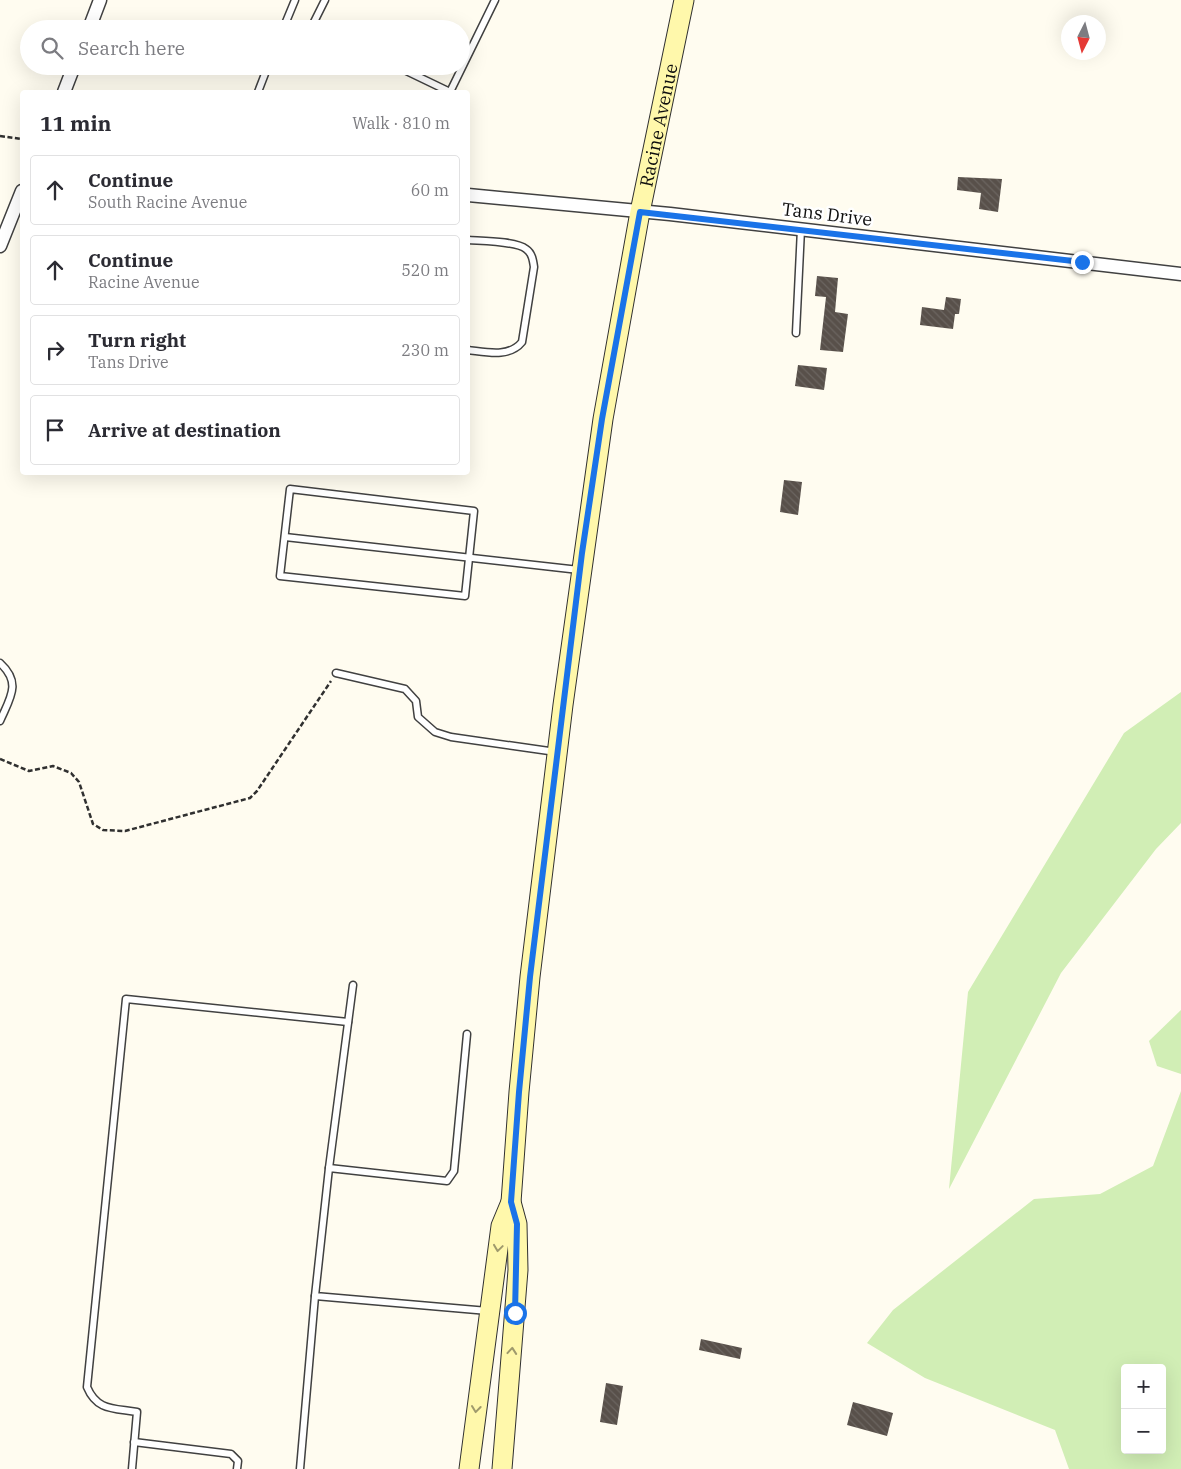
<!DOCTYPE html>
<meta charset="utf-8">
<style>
:root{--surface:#fff;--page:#f7f7f7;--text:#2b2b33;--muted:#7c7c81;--line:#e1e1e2}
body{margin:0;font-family:"IBM Plex Serif",serif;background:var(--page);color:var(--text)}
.controls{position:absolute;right:15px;bottom:15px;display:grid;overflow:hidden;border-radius:5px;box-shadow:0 5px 20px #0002}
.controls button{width:45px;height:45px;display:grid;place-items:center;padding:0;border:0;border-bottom:1px solid var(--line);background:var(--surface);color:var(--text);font:25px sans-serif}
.compass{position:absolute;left:1061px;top:15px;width:45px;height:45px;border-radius:50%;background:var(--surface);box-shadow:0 5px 20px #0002;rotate:186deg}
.stop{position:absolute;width:15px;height:15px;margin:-11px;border:4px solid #1a73e8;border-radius:50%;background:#fff}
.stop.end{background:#1a73e8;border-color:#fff;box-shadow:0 1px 5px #0008}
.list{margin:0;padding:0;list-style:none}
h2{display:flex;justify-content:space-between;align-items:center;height:65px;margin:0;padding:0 20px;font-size:21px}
h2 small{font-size:16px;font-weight:400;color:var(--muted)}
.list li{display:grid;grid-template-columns:32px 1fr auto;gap:15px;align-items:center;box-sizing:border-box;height:70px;margin:0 10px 10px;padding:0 10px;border:1px solid var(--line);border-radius:5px}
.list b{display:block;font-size:19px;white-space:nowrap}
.list p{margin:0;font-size:16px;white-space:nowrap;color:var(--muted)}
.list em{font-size:16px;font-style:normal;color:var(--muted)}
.icon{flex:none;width:28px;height:28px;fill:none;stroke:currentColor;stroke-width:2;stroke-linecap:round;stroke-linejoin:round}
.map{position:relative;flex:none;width:1181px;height:1469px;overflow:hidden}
.search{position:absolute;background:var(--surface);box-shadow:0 5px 20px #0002;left:20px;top:20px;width:450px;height:55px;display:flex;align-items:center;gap:12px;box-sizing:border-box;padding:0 18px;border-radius:28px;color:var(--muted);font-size:19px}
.panel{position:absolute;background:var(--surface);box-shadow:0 5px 20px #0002;left:20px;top:90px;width:450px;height:385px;border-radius:5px}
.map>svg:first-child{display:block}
.grass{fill:#d1eeb5;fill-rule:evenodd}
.building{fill:url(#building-back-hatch)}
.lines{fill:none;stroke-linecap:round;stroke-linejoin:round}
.service-casing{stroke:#414141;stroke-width:9}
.minor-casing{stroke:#414141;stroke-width:15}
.secondary-casing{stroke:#303030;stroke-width:21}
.path{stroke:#303030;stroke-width:2.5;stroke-dasharray:5 2.5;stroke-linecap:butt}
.service{stroke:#fff;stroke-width:6}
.minor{stroke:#fff;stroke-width:12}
.secondary{stroke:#fff8ab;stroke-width:19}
.oneway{stroke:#9f9a6c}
.route{stroke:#1a73e8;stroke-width:6}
.labels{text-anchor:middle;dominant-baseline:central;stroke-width:5;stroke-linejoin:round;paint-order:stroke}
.street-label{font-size:18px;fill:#0e0e0e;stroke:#fff}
</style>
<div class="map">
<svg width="1181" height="1469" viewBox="0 0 1181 1469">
<defs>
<pattern id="building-back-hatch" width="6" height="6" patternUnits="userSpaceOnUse" patternTransform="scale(1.25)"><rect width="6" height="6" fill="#58504a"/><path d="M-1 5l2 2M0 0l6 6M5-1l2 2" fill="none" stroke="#6b6560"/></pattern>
</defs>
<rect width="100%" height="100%" fill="#fffcf0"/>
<!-- grass -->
<g class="grass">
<path d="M 1181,692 L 1181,823 L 1156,849 L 1061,973 L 949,1189 L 968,992 L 1124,733 Z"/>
<path d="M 1181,1010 L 1181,1074 L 1157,1066 L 1149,1041 Z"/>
<path d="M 1181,1091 L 1181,1469 L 1069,1469 L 1055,1430 L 925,1378 L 867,1343 L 893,1310 L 1034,1199 L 1100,1194 L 1153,1166 ZM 1125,1368 L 1162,1368 L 1162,1450 L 1125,1450 Z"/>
</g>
<!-- building -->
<g class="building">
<path d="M 958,177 L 1002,179 L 998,212 L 979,209 L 981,193 L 957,190 Z"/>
<path d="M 817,276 L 838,278 L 835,312 L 848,314 L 843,352 L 820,350 L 826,297 L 815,296 Z"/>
<path d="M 946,297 L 961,299 L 959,314 L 955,314 L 953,329 L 920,325 L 922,307 L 944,310 Z"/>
<path d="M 798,365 L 827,368 L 824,390 L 795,386 Z"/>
<path d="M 784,480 L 802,482 L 798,515 L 780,512 Z"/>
<path d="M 701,1339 L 742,1348 L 740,1359 L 699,1350 Z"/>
<path d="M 606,1383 L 623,1386 L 617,1425 L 600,1422 Z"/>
<path d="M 853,1402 L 893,1413 L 887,1436 L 847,1425 Z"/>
</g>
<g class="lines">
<defs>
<g id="service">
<path d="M 283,29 L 295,0"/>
<path d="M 318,29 L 312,26 L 325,0"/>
<path d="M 396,66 L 450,92"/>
<path d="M 258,92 L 268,66"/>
<path d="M 450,92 L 495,0"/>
<path d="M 468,240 C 481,241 516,241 526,249 C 532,253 533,260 534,267 L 522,342 C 509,358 486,352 468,350"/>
<path d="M 796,333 L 801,229"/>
<path d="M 290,489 L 474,511 L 465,596 L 280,576 Z"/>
<path d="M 285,537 L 579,570"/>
<path d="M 0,663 C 22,683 10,698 0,721"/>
<path d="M 336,673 L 405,689 L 416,701 L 418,717 L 435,732 L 451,737 L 556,752"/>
<path d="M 467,1034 L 454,1171 L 447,1181 L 329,1168 L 315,1296 L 488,1311"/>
<path d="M 329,1168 L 353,985"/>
<path d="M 134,1442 L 231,1454 L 238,1461 L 237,1469"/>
<path d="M 132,1469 L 137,1412 C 114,1408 97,1411 87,1387 L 126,999 L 348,1022"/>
<path d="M 300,1469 L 315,1296"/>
</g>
<g id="minor">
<path d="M 89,29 L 100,0"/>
<path d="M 64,92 L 74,66"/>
<path d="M 468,195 L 670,214 L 1181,274"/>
<path d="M 0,246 L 22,191"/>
</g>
<g id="secondary">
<path d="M 469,1469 L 501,1226 L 511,1202"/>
<path id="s1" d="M 502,1469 L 518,1270 L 517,1224 L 511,1202 L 519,1092 L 530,977 L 563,705 L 603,419 L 640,212 L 684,0"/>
</g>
</defs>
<!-- service casing -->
<use href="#service" class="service-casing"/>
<!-- minor casing -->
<use href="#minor" class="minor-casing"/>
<!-- secondary casing -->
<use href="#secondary" class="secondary-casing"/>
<!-- path -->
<g class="path">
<path d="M 0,136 L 22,139"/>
<path d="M 0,759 L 29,771 L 53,766 L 71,773 L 79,782 L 93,824 L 103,830 L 125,831 L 250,798 L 257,791 L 331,681"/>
</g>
<!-- service -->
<use href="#service" class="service"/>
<!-- minor -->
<use href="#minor" class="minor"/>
<!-- secondary -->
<use href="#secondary" class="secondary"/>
</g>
<!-- one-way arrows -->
<defs><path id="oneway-chevron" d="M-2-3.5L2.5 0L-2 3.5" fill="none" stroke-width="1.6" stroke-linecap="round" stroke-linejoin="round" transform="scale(1.25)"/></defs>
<g class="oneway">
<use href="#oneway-chevron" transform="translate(498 1248) rotate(98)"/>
<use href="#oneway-chevron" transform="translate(512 1351) rotate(-85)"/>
<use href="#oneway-chevron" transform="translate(476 1409) rotate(97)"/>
</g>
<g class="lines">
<!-- route -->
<path class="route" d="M 515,1313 L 517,1224 L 511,1202 L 519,1092 L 530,977 L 582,553 L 602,419 L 640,212 L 1082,262"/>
</g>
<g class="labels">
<!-- street labels -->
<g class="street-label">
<text stroke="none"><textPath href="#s1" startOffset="1356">Racine Avenue</textPath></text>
<text transform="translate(827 214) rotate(7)">Tans Drive</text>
</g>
</g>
</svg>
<div class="controls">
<button>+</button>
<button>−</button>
</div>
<svg class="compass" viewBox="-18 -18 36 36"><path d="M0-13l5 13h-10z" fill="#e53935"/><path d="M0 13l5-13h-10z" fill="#7c7c81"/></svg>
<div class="stop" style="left:515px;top:1313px"></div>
<div class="stop end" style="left:1082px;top:262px"></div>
<div class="search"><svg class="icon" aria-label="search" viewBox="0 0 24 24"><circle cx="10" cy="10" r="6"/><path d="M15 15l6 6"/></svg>Search here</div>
<section class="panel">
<h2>11 min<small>Walk · 810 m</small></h2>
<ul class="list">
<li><svg class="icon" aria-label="ahead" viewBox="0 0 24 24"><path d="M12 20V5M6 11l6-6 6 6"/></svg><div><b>Continue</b><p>South Racine Avenue</p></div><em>60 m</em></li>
<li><svg class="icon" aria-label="ahead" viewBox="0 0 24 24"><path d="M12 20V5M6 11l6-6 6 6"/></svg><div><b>Continue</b><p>Racine Avenue</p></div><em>520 m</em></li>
<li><svg class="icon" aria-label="right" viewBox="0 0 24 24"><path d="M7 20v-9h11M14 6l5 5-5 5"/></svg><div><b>Turn right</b><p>Tans Drive</p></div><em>230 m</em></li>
<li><svg class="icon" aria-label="arrive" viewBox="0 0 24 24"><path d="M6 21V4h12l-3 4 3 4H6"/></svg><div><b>Arrive at destination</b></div></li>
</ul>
</section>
</div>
